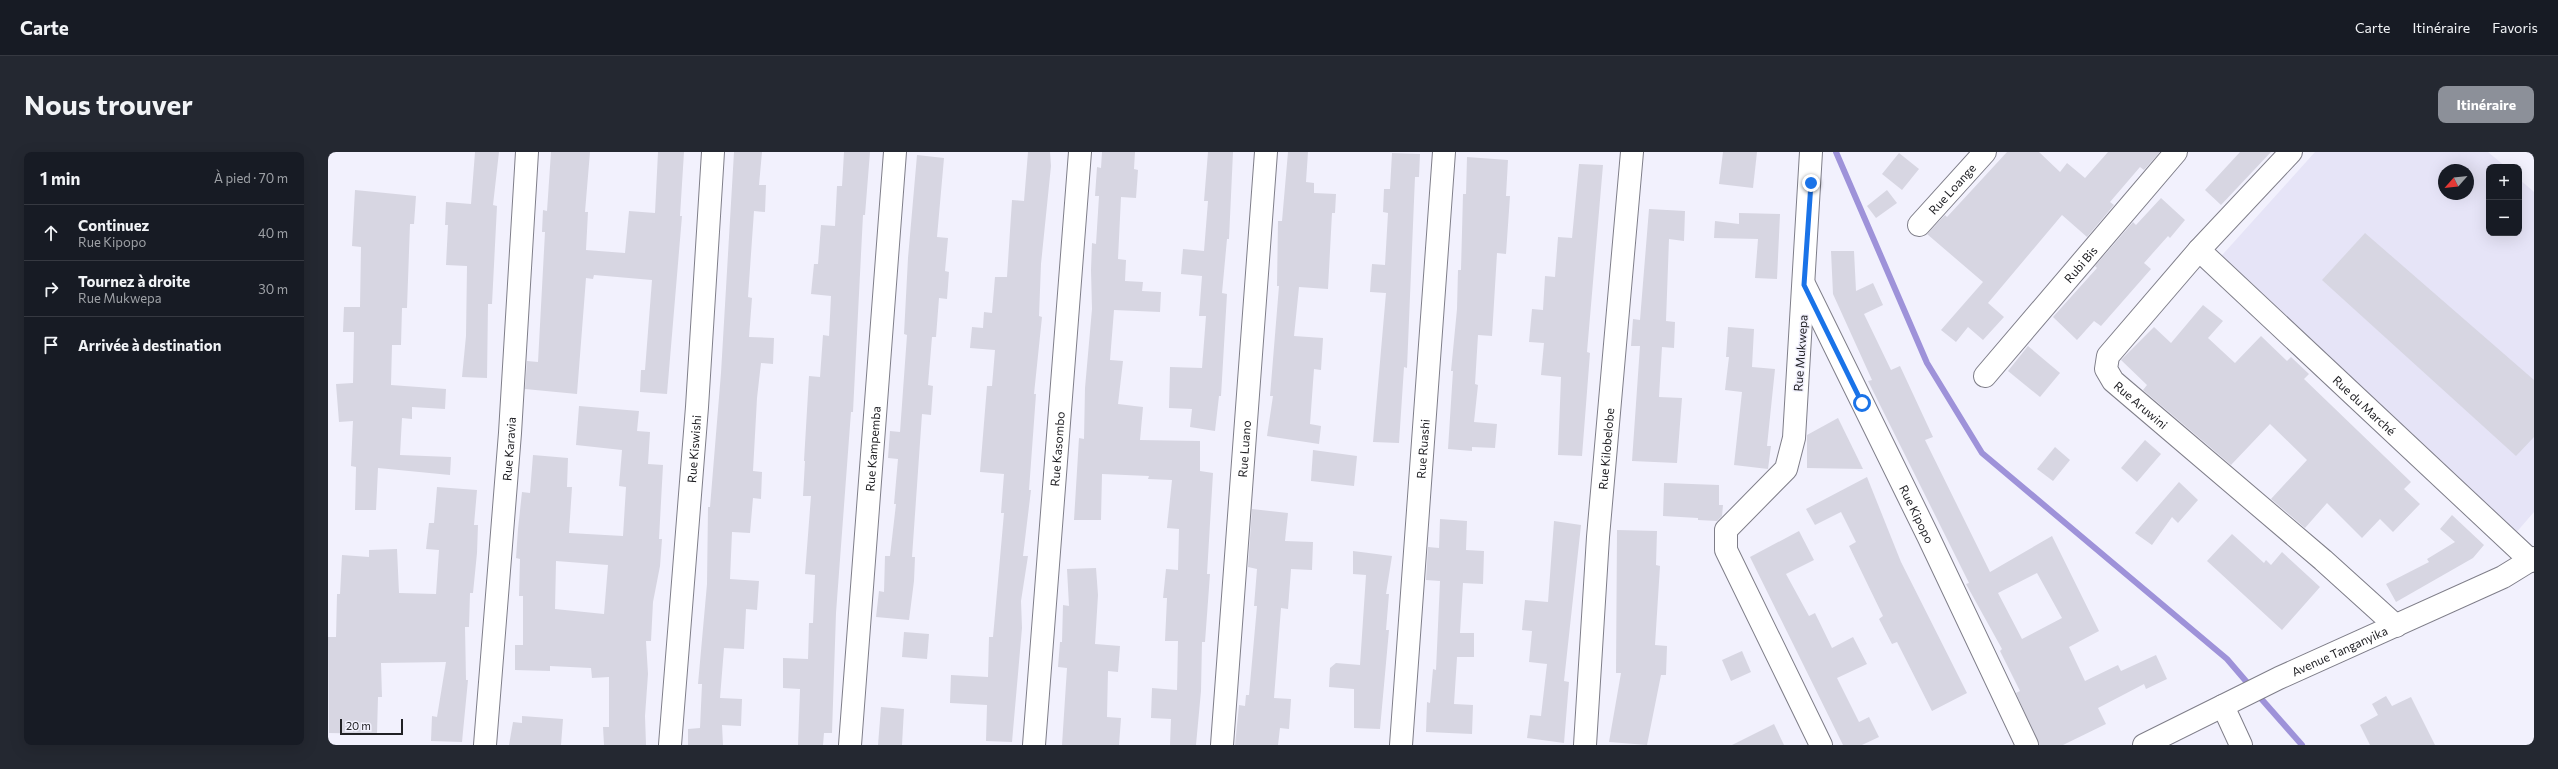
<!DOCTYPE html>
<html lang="fr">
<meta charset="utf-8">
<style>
:root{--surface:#171b24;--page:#242831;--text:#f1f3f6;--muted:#9ea1a6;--line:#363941;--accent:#8c9099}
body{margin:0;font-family:Commissioner,sans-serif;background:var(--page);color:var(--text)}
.controls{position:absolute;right:12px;top:12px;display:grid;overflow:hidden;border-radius:8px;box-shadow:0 4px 16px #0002}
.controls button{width:36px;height:36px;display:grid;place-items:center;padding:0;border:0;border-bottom:1px solid var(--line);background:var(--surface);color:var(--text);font:20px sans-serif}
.compass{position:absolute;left:2110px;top:12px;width:36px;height:36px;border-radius:50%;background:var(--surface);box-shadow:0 4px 16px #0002;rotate:243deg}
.scale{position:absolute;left:12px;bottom:10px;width:63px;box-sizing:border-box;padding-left:4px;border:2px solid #212125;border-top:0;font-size:11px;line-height:14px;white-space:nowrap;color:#212125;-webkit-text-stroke:3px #f2f1fd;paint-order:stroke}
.stop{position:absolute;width:12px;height:12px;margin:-9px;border:3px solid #1a73e8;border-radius:50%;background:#fff}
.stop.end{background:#1a73e8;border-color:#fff;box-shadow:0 1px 4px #0008}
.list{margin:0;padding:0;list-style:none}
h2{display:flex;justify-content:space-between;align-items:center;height:52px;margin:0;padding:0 16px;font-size:17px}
h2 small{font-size:13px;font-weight:400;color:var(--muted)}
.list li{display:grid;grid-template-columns:26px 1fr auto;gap:12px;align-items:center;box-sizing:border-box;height:56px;padding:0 16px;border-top:1px solid var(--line)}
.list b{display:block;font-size:15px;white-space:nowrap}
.list p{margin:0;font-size:13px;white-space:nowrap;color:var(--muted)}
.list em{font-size:13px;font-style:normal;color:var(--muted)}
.icon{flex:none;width:22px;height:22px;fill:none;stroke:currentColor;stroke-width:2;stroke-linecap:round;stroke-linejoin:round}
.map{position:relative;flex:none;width:2206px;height:593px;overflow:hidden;border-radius:8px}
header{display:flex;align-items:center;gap:24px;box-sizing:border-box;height:56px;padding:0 20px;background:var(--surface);border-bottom:1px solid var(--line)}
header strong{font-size:19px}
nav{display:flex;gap:22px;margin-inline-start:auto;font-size:14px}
.intro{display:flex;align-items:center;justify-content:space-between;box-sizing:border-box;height:96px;padding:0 24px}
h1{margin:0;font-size:28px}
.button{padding:10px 18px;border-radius:8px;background:var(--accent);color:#fff;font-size:14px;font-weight:700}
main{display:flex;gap:24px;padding:0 24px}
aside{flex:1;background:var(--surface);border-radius:8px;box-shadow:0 4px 16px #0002}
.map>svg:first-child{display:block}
.built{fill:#e6e4f7;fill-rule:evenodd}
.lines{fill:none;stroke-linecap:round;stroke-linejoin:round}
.stream{stroke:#9e92d9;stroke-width:6}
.building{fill:#d7d6e2;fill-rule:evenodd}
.minor-casing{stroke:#7f7e89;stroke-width:24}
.minor{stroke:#fff;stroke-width:22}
.route{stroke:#1a73e8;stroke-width:5}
.labels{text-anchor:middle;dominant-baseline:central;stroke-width:3;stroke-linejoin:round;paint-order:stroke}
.street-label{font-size:12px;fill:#212125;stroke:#f2f1fd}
</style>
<header>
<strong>Carte</strong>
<nav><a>Carte</a><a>Itinéraire</a><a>Favoris</a></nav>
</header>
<div class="intro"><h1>Nous trouver</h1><a class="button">Itinéraire</a></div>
<main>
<aside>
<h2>1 min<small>À pied · 70 m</small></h2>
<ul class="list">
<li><svg class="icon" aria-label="ahead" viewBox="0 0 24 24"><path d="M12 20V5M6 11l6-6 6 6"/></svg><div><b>Continuez</b><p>Rue Kipopo</p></div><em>40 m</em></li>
<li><svg class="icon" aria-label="right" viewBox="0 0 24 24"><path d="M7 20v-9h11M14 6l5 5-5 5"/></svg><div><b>Tournez à droite</b><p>Rue Mukwepa</p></div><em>30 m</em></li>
<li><svg class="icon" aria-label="arrive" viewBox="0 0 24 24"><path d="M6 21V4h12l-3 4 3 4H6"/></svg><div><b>Arrivée à destination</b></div></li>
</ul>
</aside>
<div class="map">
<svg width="2206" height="593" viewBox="0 0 2206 593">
<rect width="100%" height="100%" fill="#f2f1fd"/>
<!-- built -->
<path class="built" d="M 1987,0 L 2160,0 L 2178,15 L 2161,15 L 2161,81 L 2191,81 L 2191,27 L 2206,40 L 2206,360 L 2186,383 L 1887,111 ZM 2116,18 L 2140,18 L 2140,42 L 2116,42 Z"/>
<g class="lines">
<!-- stream -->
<g class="stream">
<path d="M 1508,0 L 1599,211 L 1654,301 L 1899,507 L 1923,535"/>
<path d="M 1929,542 L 1974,593"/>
</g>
</g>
<!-- building -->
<g class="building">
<path d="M 147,0 L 171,0 L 165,53 L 169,54 L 164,152 L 160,152 L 159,226 L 134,225 L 138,184 L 139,114 L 118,113 L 120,73 L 117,73 L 118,50 L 143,52 Z"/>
<path d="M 223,0 L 262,0 L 257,60 L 260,60 L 258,98 L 297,101 L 301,59 L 327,61 L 330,0 L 356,0 L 352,64 L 354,64 L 339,242 L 312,240 L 313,218 L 317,218 L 324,128 L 266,123 L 265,127 L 258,126 L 249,242 L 197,237 L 199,209 L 210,210 L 217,80 L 214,80 L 215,58 L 219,59 Z"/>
<path d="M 406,0 L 434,0 L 431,33 L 438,33 L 437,60 L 426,59 L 420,145 L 424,146 L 421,185 L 446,186 L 445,212 L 433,211 L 429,246 L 425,319 L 434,320 L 433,347 L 425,346 L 422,381 L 404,380 L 402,427 L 431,429 L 429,458 L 418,457 L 416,497 L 396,496 L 392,546 L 414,547 L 413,574 L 394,573 L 395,593 L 360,593 L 360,577 L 372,576 L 374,532 L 370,532 L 379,432 L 380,355 L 382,355 L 393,221 Z"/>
<path d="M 516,0 L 542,0 L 537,63 L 535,63 L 525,260 L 523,260 L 508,461 L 504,581 L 496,581 L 495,593 L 470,593 L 472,537 L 455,536 L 455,506 L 480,507 L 481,471 L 485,471 L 487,423 L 477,422 L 483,344 L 475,344 L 477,309 L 476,309 L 481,224 L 492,225 L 495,183 L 501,184 L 503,144 L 483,142 L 486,112 L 490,112 L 493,73 L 507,74 L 509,34 L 514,34 Z"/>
<path d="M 700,0 L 722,0 L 723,14 L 713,112 L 711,164 L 714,165 L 706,242 L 708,242 L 701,338 L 703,338 L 695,404 L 700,404 L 693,449 L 694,476 L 684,590 L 658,589 L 659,553 L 622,551 L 623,523 L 660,525 L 661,485 L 665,485 L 676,361 L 673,361 L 676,322 L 652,320 L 659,234 L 664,234 L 667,198 L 642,196 L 644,175 L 655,176 L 656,160 L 664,161 L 667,125 L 679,125 L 684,48 L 696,49 Z"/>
<path d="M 774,0 L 807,0 L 806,17 L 810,18 L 808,46 L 793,45 L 790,107 L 798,108 L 797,129 L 815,130 L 814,139 L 833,140 L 832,160 L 786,158 L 782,208 L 795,209 L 790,252 L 815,255 L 812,288 L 872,289 L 872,319 L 885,321 L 879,422 L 882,422 L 877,490 L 874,490 L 873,539 L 868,593 L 842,593 L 843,567 L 823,566 L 824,536 L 849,538 L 850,489 L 837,489 L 839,446 L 835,446 L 838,417 L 850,418 L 851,377 L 839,376 L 844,328 L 820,327 L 821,324 L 774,322 L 773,368 L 746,368 L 751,286 L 756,287 L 757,236 L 764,157 L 763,118 L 764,91 L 768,92 L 771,44 L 767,44 L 769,15 L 773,16 Z"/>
<path d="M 880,0 L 905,0 L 901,87 L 899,87 L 894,141 L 899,142 L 893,244 L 891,244 L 887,279 L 862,275 L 864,257 L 841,256 L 842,215 L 874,216 L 878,164 L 871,164 L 874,124 L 853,122 L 855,97 L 876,99 L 880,49 L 876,49 Z"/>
<path d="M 960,0 L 980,0 L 978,30 L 986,31 L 986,41 L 1008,42 L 1007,61 L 1004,61 L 1000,137 L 971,135 L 966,184 L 995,186 L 993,218 L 986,217 L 982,272 L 993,274 L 991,292 L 939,284 L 945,244 L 942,244 L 951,134 L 949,134 L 950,69 L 954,69 Z"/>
<path d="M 1395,0 L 1429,0 L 1425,36 L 1391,32 Z"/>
<path d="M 1679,0 L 1711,0 L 1732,20 L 1739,11 L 1757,26 L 1780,0 L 1832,0 L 1816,18 L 1812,15 L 1782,50 L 1786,53 L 1759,85 L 1734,63 L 1660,151 L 1676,165 L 1655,188 L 1640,175 L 1628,190 L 1613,178 L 1655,130 L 1599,82 L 1617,63 L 1619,65 Z"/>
<path d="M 1912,0 L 1943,0 L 1893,53 L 1877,38 Z"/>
<path d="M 1064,1 L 1092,2 L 1091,25 L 1087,25 L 1079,216 L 1076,215 L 1071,291 L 1045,290 L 1058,141 L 1042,140 L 1044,112 L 1057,113 L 1060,61 L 1055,60 L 1056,37 L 1062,37 Z"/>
<path d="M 1571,1 L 1591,17 L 1574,38 L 1554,22 Z"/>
<path d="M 589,3 L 616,6 L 609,85 L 620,86 L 617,119 L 621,120 L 619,147 L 611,146 L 608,185 L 604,185 L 600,233 L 605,234 L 603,263 L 594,262 L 584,405 L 587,405 L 586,429 L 581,468 L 548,465 L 551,439 L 556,440 L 557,404 L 562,404 L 568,352 L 566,352 L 570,307 L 560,306 L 562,279 L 572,280 L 579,183 L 576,182 L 580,106 Z"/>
<path d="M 1139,5 L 1180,8 L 1178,44 L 1182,44 L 1178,102 L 1169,101 L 1164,184 L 1150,183 L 1147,232 L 1150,233 L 1146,270 L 1169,272 L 1167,296 L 1144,295 L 1144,299 L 1120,297 L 1125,219 L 1123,219 L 1129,157 L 1130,118 L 1133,118 L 1135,42 L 1138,42 Z"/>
<path d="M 1251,12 L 1275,13 L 1259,200 L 1262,201 L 1254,304 L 1230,303 L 1233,225 L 1213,223 L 1216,191 L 1201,190 L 1204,157 L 1215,158 L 1217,124 L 1227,125 L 1230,85 L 1244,86 Z"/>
<path d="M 27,38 L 88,44 L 86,72 L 82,72 L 79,156 L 74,156 L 73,193 L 64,193 L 63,233 L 118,237 L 117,257 L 84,255 L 84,267 L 74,266 L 72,303 L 123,305 L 122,323 L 50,316 L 48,358 L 27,358 L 28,315 L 23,314 L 25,269 L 11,270 L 8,232 L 25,231 L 26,180 L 15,180 L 16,155 L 32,155 L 33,95 L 24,94 Z"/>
<path d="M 1559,38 L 1569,51 L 1548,66 L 1539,54 Z"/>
<path d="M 1833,46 L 1857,68 L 1842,86 L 1840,84 L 1816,111 L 1823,117 L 1773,174 L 1766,169 L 1749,188 L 1725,165 L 1769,116 L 1767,114 L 1805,70 L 1808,73 Z"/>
<path d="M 1321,57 L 1357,59 L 1356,89 L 1341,87 L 1338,169 L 1347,170 L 1346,196 L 1334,195 L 1331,245 L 1354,246 L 1349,311 L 1304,309 L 1312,194 L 1303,194 L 1305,167 L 1312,168 Z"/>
<path d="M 1411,61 L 1452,62 L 1449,127 L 1427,126 L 1430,87 L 1386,86 L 1387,69 L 1411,72 Z"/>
<path d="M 2037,81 L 2206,228 L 2206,285 L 2188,304 L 1994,128 Z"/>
<path d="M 1503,99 L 1526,99 L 1528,139 L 1545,131 L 1555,153 L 1536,162 L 1563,218 L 1572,214 L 1605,285 L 1597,288 L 1662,420 L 1724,384 L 1771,479 L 1741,495 L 1757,529 L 1790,513 L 1793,519 L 1828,503 L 1839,527 L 1818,537 L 1816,532 L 1770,556 L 1778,572 L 1735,593 L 1711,593 L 1688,541 L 1692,539 L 1672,499 L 1674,497 L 1638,432 L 1641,431 L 1540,229 L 1544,228 L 1505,142 ZM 1709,421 L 1734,466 L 1694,487 L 1670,441 Z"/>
<path d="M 1875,153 L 1895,169 L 1880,186 L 1907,211 L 1933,184 L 1959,209 L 1963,205 L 1981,222 L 1976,227 L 2083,330 L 2076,337 L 2092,352 L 2065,380 L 2052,367 L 2034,386 L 1999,351 L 1977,376 L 1943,347 L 1979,308 L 1942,272 L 1903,313 L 1815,238 L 1819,233 L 1793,208 L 1826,175 L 1843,191 Z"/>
<path d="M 1400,175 L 1426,177 L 1424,215 L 1447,217 L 1439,294 L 1443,294 L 1440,317 L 1406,313 L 1414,240 L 1397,238 L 1401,205 L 1398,205 Z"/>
<path d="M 1700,194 L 1732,221 L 1712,245 L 1680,219 Z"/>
<path d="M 251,254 L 311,259 L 309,279 L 322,280 L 320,312 L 335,313 L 331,387 L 334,387 L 332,414 L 325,450 L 323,489 L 318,489 L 320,522 L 317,564 L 318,593 L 276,593 L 275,575 L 281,575 L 281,525 L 264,526 L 263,516 L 222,514 L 222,519 L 187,518 L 187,493 L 195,493 L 195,444 L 191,444 L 192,407 L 188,406 L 190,377 L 194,340 L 202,341 L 205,303 L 240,306 L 239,335 L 244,335 L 241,381 L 295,384 L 298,335 L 291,334 L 294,298 L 248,293 ZM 228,409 L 280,413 L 276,462 L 227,457 Z"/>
<path d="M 1510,266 L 1535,317 L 1479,316 L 1479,283 Z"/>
<path d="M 1817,288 L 1833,302 L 1809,330 L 1793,316 Z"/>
<path d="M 1727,295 L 1742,308 L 1725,329 L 1709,317 Z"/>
<path d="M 985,298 L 1029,304 L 1026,334 L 983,329 Z"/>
<path d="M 1539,325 L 1573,410 L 1639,541 L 1604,559 L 1569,490 L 1564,492 L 1551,467 L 1555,464 L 1521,394 L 1528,390 L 1513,360 L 1487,373 L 1478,357 Z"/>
<path d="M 1851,330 L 1870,348 L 1850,371 L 1844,365 L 1824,393 L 1807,381 Z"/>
<path d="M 1336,331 L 1391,333 L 1391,353 L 1395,353 L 1394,364 L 1389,369 L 1370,368 L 1370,366 L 1335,364 Z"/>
<path d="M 109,335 L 149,338 L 146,373 L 150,373 L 149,401 L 145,441 L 142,441 L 141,475 L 137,475 L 138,528 L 140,528 L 134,590 L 103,589 L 104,564 L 109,565 L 118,510 L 53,511 L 54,545 L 50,545 L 49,582 L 1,581 L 0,485 L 8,485 L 9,442 L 12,442 L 14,403 L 41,405 L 41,398 L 69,397 L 71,441 L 108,442 L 111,398 L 98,397 L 101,371 L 106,371 Z"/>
<path d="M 924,357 L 960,361 L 957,389 L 985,390 L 984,418 L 963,417 L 960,457 L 953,456 L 946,546 L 963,547 L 961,577 L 952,576 L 950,593 L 907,593 L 911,553 L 917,554 L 918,543 L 921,543 L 929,454 L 926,454 L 929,417 L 920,415 Z"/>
<path d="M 2124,363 L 2156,393 L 2145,406 L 2068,450 L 2058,432 L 2101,410 L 2099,407 L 2127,390 L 2112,377 Z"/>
<path d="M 1112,367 L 1139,369 L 1138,398 L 1156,399 L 1155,432 L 1135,431 L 1132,481 L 1146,481 L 1146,505 L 1129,505 L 1126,552 L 1145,553 L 1144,582 L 1098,580 L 1099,550 L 1102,551 L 1105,517 L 1108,518 L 1112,429 L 1098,428 L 1100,395 L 1111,396 Z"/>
<path d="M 1226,369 L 1253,373 L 1236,529 L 1241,530 L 1236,591 L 1199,586 L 1202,563 L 1213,564 L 1219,512 L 1201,510 L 1204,479 L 1194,478 L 1197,448 L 1220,450 Z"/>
<path d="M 1289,378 L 1329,379 L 1328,413 L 1332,414 L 1327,493 L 1339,494 L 1338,523 L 1333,523 L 1319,593 L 1281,590 L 1293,521 L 1288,521 Z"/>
<path d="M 1471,379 L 1486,408 L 1458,422 L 1481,464 L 1487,461 L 1504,496 L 1525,485 L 1539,512 L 1509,526 L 1531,570 L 1541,565 L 1551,585 L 1534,593 L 1515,593 L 1422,405 Z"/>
<path d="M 1904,382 L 1936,411 L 1938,408 L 1943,413 L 1954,400 L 1992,435 L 1954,478 L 1879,409 Z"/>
<path d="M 1025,399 L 1064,404 L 1058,442 L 1061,442 L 1058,478 L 1061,478 L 1052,577 L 1026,576 L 1026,537 L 1001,535 L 1002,516 L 1008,511 L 1032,513 L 1038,423 L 1025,422 Z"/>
<path d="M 768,416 L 770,443 L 767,492 L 792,494 L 790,520 L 780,519 L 779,565 L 793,566 L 791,593 L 734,593 L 739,516 L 730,515 L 732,490 L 734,490 L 735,453 L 741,454 L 739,417 Z"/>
<path d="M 576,480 L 601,482 L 599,507 L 574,505 Z"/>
<path d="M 1414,499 L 1423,520 L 1403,529 L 1394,508 Z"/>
<path d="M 2058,544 L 2064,554 L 2083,545 L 2107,593 L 2042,593 L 2032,573 L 2050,563 L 2044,552 Z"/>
<path d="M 553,555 L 576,557 L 574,593 L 550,593 Z"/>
<path d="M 194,564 L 235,567 L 233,593 L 181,593 L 185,570 L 194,571 Z"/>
<path d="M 1446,572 L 1456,593 L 1404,593 Z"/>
</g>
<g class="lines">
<defs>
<g id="minor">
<path d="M 1483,0 L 1466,286 L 1458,317 L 1398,378 L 1398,398 L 1493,593"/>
<path id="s1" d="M 1963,0 L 1871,98 L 1780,204 L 1778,217 L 1785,229 L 1995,408 L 2068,474"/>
<path id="s2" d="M 1591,73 L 1657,0"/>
<path id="s3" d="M 1871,98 L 2203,409"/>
<path id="s4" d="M 1477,134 L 1600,384 L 1699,593"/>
<path id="s5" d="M 1657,224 L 1848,0"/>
<path d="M 1895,554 L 1913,593"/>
<path id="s6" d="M 157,593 L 182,281 L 199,0"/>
<path id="s7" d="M 342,593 L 369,255 L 385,0"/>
<path id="s8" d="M 522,593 L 567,0"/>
<path id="s9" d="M 706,593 L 752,0"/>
<path id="s10" d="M 894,593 L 938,0"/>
<path id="s11" d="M 1073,593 L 1116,0"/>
<path id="s12" d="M 1257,593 L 1270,385 L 1304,0"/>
<path id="s13" d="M 1816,593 L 1951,526 L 2175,425 L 2206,406"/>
</g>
</defs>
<!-- minor casing -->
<use href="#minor" class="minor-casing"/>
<!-- minor -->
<use href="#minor" class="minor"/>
</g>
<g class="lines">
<!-- route -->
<path class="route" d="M 1483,31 L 1476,133 L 1534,251"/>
</g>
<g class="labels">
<!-- street labels -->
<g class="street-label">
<text stroke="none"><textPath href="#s2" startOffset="49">Rue Loange</textPath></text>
<text stroke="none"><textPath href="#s5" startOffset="147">Rubi Bis</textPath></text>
<text transform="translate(1472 201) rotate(-86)">Rue Mukwepa</text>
<text stroke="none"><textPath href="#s1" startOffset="338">Rue Aruwini</textPath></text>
<text stroke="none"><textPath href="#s3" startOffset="227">Rue du Marché</textPath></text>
<text stroke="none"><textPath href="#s10" startOffset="297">Rue Luano</textPath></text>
<text stroke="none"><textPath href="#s11" startOffset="297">Rue Ruashi</textPath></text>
<text stroke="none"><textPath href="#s12" startOffset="297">Rue Kilobelobe</textPath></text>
<text stroke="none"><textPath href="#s6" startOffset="297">Rue Karavia</textPath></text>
<text stroke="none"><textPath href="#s7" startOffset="297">Rue Kiswishi</textPath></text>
<text stroke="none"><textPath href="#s8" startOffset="297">Rue Kampemba</textPath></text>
<text stroke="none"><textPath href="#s9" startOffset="297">Rue Kasombo</textPath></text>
<text stroke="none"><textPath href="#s4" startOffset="254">Rue Kipopo</textPath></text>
<text stroke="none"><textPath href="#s13" startOffset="217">Avenue Tanganyika</textPath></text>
</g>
</g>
</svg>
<div class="controls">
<button>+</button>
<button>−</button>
</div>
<svg class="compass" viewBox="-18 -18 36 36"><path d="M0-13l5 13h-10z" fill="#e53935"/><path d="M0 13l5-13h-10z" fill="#9ea1a6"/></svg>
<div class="scale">20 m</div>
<div class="stop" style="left:1534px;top:251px"></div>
<div class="stop end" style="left:1483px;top:31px"></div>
</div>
</main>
